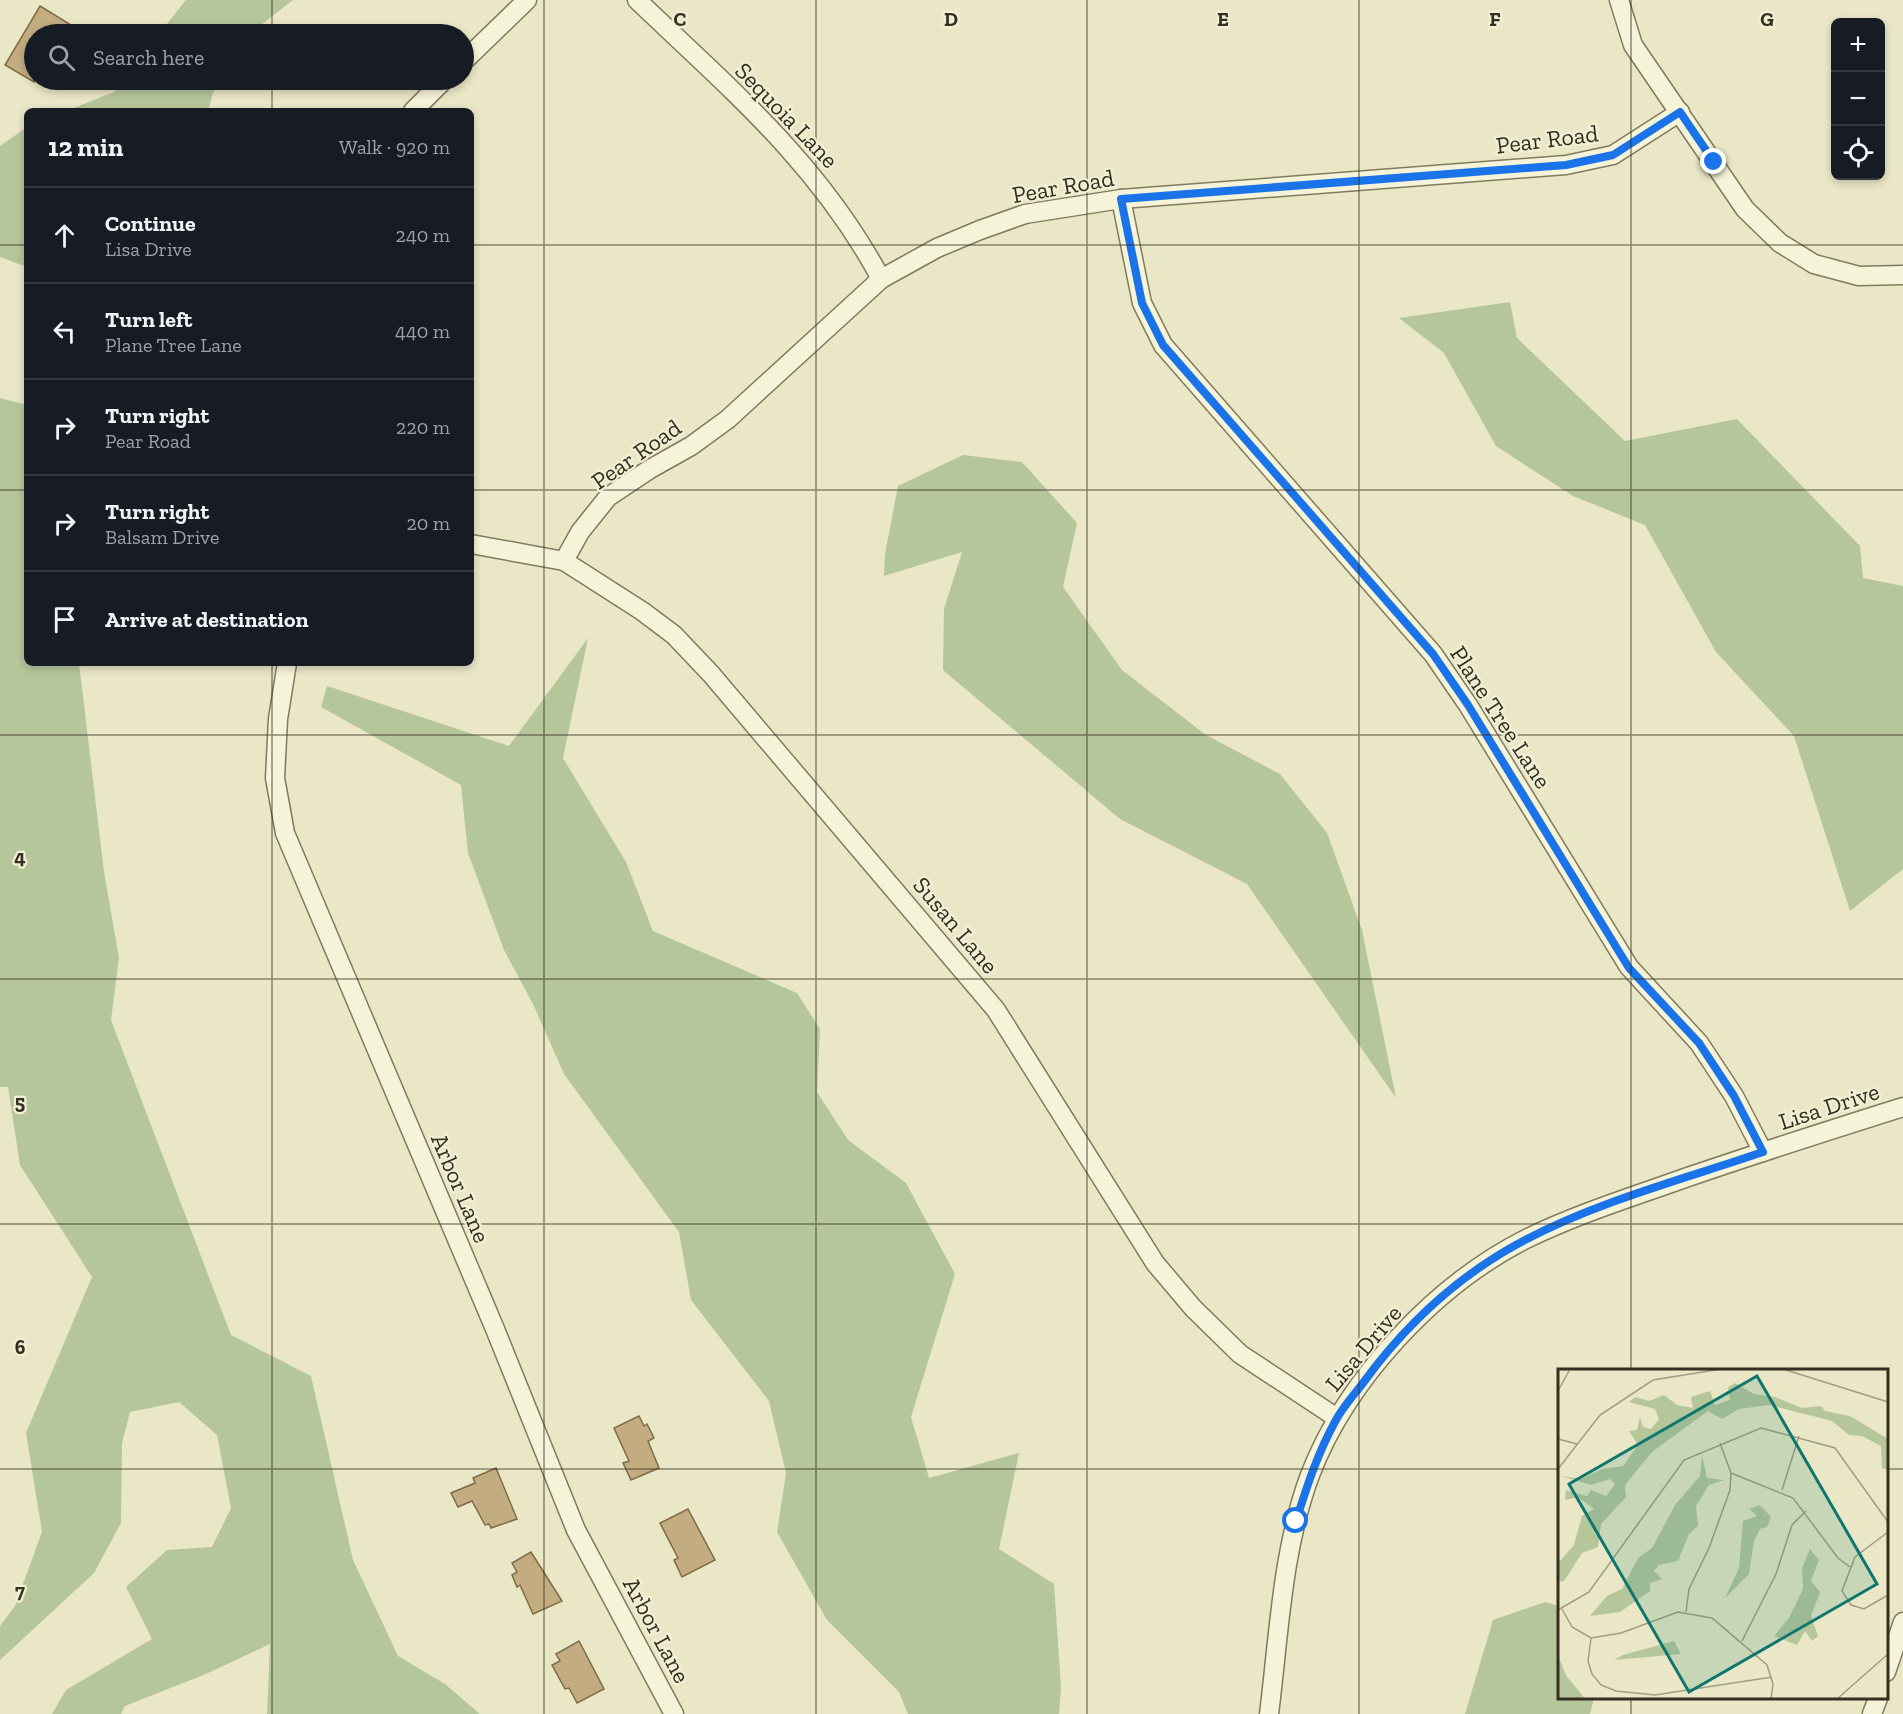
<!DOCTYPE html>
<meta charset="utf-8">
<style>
:root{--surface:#171b24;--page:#242831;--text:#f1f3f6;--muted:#9ea1a6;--line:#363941}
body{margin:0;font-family:"Zilla Slab",serif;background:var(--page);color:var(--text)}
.controls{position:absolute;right:18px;top:18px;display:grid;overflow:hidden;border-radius:9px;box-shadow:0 3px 9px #0003}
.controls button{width:54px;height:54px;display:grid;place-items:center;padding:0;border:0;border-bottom:2px solid var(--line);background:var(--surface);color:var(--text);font:30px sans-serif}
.stop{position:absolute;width:18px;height:18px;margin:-14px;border:4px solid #1a73e8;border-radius:50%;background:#fff}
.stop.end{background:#1a73e8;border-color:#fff;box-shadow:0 2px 6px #0008}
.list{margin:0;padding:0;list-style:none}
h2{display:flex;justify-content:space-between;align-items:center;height:78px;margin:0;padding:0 24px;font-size:26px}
h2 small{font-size:20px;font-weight:400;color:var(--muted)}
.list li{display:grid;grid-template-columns:39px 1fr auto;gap:18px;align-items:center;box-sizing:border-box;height:96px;padding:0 24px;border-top:2px solid var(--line)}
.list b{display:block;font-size:22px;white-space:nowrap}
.list p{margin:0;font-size:20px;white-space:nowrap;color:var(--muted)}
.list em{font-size:20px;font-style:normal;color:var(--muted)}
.icon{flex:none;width:33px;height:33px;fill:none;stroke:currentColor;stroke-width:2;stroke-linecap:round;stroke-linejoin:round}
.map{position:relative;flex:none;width:1903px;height:1714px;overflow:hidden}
.search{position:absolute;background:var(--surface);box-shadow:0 3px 9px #0003;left:24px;top:24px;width:450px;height:66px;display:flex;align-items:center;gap:15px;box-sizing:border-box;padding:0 21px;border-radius:33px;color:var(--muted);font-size:22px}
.panel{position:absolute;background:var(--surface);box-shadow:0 3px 9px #0003;left:24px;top:108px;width:450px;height:558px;border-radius:9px}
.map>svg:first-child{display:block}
.green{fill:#b6c69b}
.building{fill:#c3ac80;stroke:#7f6b46;stroke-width:1.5}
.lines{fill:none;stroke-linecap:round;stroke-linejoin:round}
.minor-casing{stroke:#827a5e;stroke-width:21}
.minor{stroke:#f5f3d8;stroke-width:18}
.route{stroke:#1a73e8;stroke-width:8}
.grid{fill:none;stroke:#342f20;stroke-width:1.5;stroke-opacity:0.55}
.labels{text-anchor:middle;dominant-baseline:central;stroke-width:4.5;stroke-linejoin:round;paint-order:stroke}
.street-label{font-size:24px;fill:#342f20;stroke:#f1f0d5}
.inset-road{fill:none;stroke:#a19d84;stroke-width:1.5}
.view{fill:#0f766e;fill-opacity:0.15;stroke:#0f766e;stroke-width:3}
.inset-edge{fill:none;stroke:#342f20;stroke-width:3}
.grid-label{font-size:20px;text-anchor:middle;font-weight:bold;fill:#342f20;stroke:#f1f0d5;stroke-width:4.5;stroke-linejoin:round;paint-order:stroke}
</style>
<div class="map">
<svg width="1903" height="1714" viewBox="0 0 1903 1714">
<rect width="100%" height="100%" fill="#e9e7c6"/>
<!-- green -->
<g class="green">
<path d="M 186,0 L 293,0 L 249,34 L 159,34 Z"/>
<path d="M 124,80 L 221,80 L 213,93 L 208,111 L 66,111 L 114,92 Z"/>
<path d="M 27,127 L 27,267 L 0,257 L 0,146 Z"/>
<path d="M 1510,302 L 1517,338 L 1625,441 L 1737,419 L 1860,546 L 1863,578 L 1903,586 L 1903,869 L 1850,911 L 1794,736 L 1716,652 L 1645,525 L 1573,496 L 1496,446 L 1444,353 L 1399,318 Z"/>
<path d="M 0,398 L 27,405 L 27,663 L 79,663 L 104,872 L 119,958 L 111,1020 L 231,1335 L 311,1376 L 353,1560 L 398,1656 L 445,1684 L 480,1714 L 267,1714 L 270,1644 L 206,1674 L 125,1706 L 121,1714 L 52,1714 L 66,1690 L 152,1639 L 126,1587 L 167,1550 L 212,1547 L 231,1508 L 217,1435 L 179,1402 L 130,1412 L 122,1443 L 121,1523 L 94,1573 L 0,1660 L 0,1626 L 15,1606 L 42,1532 L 26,1433 L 92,1277 L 20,1165 L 8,1087 L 0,1087 Z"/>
<path d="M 963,455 L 1022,462 L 1077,523 L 1063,587 L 1122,670 L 1206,735 L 1280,774 L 1327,833 L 1362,930 L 1396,1098 L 1247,884 L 1120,819 L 943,670 L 944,609 L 962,552 L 884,576 L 885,554 L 898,486 Z"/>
<path d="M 588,638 L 563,758 L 626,862 L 653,931 L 797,993 L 820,1029 L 817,1092 L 848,1140 L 906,1183 L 955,1274 L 911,1417 L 929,1478 L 1019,1453 L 999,1549 L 1054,1584 L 1061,1687 L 1059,1714 L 908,1714 L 899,1692 L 827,1620 L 777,1532 L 786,1473 L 769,1401 L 691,1300 L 679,1232 L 564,1074 L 533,1004 L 504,950 L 468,853 L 461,785 L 321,707 L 327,686 L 509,746 Z"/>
<path d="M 1545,1602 L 1559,1606 L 1560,1698 L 1594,1698 L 1590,1714 L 1465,1714 L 1493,1620 Z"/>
</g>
<!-- building -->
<g class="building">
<path d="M 40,6 L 71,25 L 65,34 L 34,34 L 34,82 L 5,65 Z"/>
<path d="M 639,1416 L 644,1426 L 647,1424 L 654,1438 L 648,1441 L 659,1468 L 631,1480 L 623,1463 L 629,1461 L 614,1428 Z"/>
<path d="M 496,1468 L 517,1519 L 491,1528 L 489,1524 L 485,1525 L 472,1501 L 458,1507 L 451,1493 L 475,1483 L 473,1478 Z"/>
<path d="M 688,1509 L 715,1560 L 682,1577 L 674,1560 L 678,1558 L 660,1523 Z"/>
<path d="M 531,1552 L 562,1601 L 533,1614 L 520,1585 L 517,1587 L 512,1575 L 517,1572 L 512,1563 Z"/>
<path d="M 579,1641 L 604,1689 L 577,1703 L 569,1688 L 565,1689 L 552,1665 L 560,1661 L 556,1654 Z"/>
</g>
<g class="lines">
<defs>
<g id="minor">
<path d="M 637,0 C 730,89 820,164 881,279"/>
<path d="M 1619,0 L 1633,45 L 1745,209 L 1780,243 L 1814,264 L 1859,276 L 1903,275"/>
<path d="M 464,61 L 527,0"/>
<path d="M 413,111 L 444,80"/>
<path d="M 1121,199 L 1142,303 L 1163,345 L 1433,654 L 1468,705 L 1629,967 L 1699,1043 L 1734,1096 L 1763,1152"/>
<path d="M 471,544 L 564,561 L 642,611 L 674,635 L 711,674 L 996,1010 L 1155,1263 L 1193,1308 L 1240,1354 L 1337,1418"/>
<path d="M 564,561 L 580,532 L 608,497 L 650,469 L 691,446 L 728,419 L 881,279 L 937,248 L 980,230 L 1025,214 L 1121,199 L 1566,165 L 1613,155 L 1680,112"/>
<path d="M 287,663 L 278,719 L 275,778 L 285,833 L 495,1329 L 576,1530 L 674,1714"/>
<path d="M 1886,1672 L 1903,1622"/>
<path d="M 1269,1714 C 1279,1635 1282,1550 1310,1475 C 1347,1379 1435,1285 1526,1239 C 1577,1214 1632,1197 1685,1178 C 1758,1153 1830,1130 1903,1107"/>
<path d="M 1872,1714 L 1878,1698"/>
</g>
</defs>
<!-- minor casing -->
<use href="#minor" class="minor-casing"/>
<!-- minor -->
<use href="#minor" class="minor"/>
</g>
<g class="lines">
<!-- route -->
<path class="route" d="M 1296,1521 C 1307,1486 1318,1452 1336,1420 C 1343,1407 1354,1395 1363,1383 C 1406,1324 1460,1274 1525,1240 C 1599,1201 1684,1179 1763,1152 L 1734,1096 L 1699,1043 L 1629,968 L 1468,705 L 1433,654 L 1163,345 L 1142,303 L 1121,199 L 1566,165 L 1613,155 L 1680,112 L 1714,162"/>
</g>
<!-- grid -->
<path class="grid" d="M 272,0 L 272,34M 544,0 L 544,1714M 816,0 L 816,1714M 1087,0 L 1087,1714M 1359,0 L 1359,1714M 1631,0 L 1631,1370M 272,80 L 272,111M 0,245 L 27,245M 471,245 L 1903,245M 0,490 L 27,490M 471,490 L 1903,490M 272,663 L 272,1714M 0,735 L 1903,735M 0,979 L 1903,979M 0,1224 L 1903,1224M 0,1469 L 1560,1469M 1886,1469 L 1903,1469M 1631,1698 L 1631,1714"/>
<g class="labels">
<!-- street labels -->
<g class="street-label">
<text transform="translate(787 115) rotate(46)">Sequoia Lane</text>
<text transform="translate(1547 139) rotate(-7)">Pear Road</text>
<text transform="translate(1063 186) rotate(-10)">Pear Road</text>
<text transform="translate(636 454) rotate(-35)">Pear Road</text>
<text transform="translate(1501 717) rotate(57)">Plane Tree Lane</text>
<text transform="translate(956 925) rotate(50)">Susan Lane</text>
<text transform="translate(1829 1106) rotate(-18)">Lisa Drive</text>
<text transform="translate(461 1188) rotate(67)">Arbor Lane</text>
<text transform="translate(1363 1348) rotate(-50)">Lisa Drive</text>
<text transform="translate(657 1630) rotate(62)">Arbor Lane</text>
</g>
</g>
<!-- overview -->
<g transform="translate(1558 1369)">
<rect width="330" height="330" fill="#e9e7c6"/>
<path d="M 177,14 L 196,25 L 217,28 L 244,39 L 263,37 L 267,42 L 292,47 L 330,70 L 330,101 L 324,99 L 323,77 L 304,67 L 291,66 L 274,52 L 211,36 L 181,40 L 164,50 L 150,42 L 94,83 L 67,116 L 68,128 L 43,155 L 40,178 L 24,184 L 6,212 L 0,213 L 0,194 L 16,176 L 24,147 L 36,140 L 20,128 L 7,131 L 8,121 L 29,127 L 33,121 L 48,127 L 57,115 L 52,110 L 33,116 L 3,107 L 24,110 L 44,100 L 65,97 L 80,76 L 71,62 L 79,61 L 82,48 L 85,58 L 93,60 L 101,50 L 97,40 L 71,33 L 77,28 L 91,32 L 106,26 L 119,36 L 135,39 L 133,28 L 152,22 L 157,36 L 172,31 L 170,18 ZM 144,86 L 149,109 L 166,111 L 151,116 L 138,137 L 140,157 L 131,165 L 120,192 L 101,196 L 96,202 L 104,210 L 92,214 L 92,222 L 62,243 L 32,247 L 49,227 L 64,220 L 80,189 L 94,179 L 117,136 L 142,107 ZM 202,136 L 213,148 L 209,158 L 202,160 L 196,172 L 191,205 L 167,229 L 181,199 L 185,152 L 199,147 L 191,140 ZM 252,180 L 261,191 L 253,212 L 262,223 L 253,247 L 260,267 L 254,272 L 247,262 L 239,276 L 216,267 L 231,249 L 245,220 L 244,199 ZM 116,272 L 123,285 L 56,291 L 65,286 ZM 0,286 L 8,306 L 27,330 L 0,330 Z" fill="#b6c69b"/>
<path class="inset-road" d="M 225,0 L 330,33M 0,22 L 12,0M 0,70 L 19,75M 0,100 L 42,46 L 95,11 L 163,0M 173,104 L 235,129 L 280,189 L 292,198M 224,121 L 241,67M 330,163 L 297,188 L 284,222 L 293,236 L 306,240 L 330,226M 4,240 L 14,258 L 33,269 L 63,264 L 120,243 L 154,249 L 209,296 L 215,315 L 213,330M 0,241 L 31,223 L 126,91 L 203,59 L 277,79 L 330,153M 128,243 L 131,220 L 151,179 L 172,121 L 173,104 L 162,74M 33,269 L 30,292 L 34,305 L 43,316 L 58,322 L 97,326 L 214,308M 184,272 L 218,205 L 234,156 L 248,142M 279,330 L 330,285"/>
<path class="view" d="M 199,7 L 319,215 L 131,323 L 11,115 Z"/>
<rect width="330" height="330" class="inset-edge"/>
</g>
<g class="grid-label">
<text x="680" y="26">C</text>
<text x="951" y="26">D</text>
<text x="1223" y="26">E</text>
<text x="1495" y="26">F</text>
<text x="1767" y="26">G</text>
<text x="20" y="864">4</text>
<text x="20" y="1109">5</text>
<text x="20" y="1354">6</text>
<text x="20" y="1598">7</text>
</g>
</svg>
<div class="controls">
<button>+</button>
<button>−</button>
<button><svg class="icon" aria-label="locate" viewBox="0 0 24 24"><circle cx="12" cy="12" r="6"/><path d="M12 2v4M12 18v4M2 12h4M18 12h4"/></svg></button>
</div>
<div class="stop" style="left:1296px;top:1521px"></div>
<div class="stop end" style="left:1714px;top:162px"></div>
<div class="search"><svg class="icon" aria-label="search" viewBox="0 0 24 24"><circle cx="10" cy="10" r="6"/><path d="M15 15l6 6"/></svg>Search here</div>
<section class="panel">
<h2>12 min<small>Walk · 920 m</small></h2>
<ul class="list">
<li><svg class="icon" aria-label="ahead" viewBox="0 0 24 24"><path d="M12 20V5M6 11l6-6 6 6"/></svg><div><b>Continue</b><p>Lisa Drive</p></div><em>240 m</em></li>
<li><svg class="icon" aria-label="left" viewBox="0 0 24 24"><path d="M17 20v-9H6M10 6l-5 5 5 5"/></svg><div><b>Turn left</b><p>Plane Tree Lane</p></div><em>440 m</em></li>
<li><svg class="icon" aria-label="right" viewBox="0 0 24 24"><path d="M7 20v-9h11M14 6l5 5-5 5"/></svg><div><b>Turn right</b><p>Pear Road</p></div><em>220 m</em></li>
<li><svg class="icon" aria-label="right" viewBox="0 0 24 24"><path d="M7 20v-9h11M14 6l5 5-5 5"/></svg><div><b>Turn right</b><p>Balsam Drive</p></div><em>20 m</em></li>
<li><svg class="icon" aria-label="arrive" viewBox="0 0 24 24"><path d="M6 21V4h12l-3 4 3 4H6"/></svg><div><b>Arrive at destination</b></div></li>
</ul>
</section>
</div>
